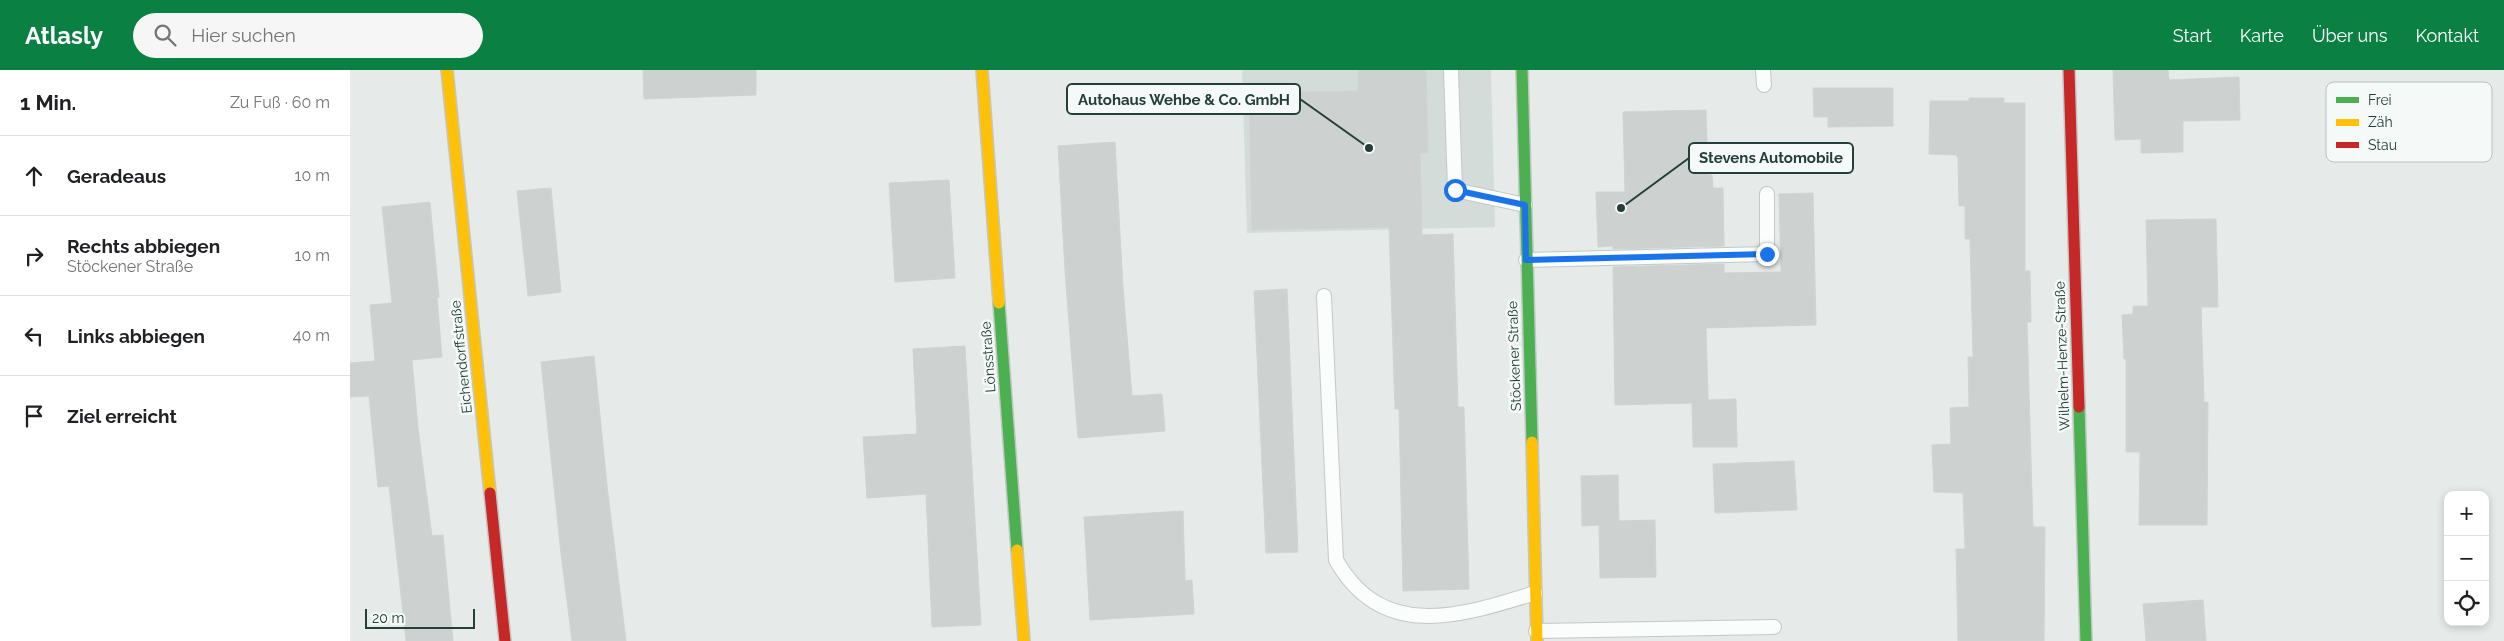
<!DOCTYPE html>
<html lang="de">
<meta charset="utf-8">
<style>
:root{--surface:#fff;--page:#f6f6f6;--text:#202124;--muted:#757577;--line:#e0e0e0;--accent:#0b8043}
body{margin:0;font-family:Raleway,sans-serif;background:var(--page);color:var(--text)}
.controls{position:absolute;right:15px;bottom:15px;display:grid;overflow:hidden;border-radius:10px;box-shadow:0 2px 8px #0003}
.controls button{width:45px;height:45px;display:grid;place-items:center;padding:0;border:0;border-bottom:1px solid var(--line);background:var(--surface);color:var(--text);font:25px sans-serif}
.scale{position:absolute;left:15px;bottom:12px;width:110px;box-sizing:border-box;padding-left:5px;border:2px solid #243e3a;border-top:0;font-size:14px;line-height:18px;white-space:nowrap;color:#243e3a;-webkit-text-stroke:4px #f5f9f7;paint-order:stroke}
.stop{position:absolute;width:15px;height:15px;margin:-11px;border:4px solid #1a73e8;border-radius:50%;background:#fff}
.stop.end{background:#1a73e8;border-color:#fff;box-shadow:0 1px 5px #0008}
.list{margin:0;padding:0;list-style:none}
h2{display:flex;justify-content:space-between;align-items:center;height:65px;margin:0;padding:0 20px;font-size:21px}
h2 small{font-size:16px;font-weight:400;color:var(--muted)}
.list li{display:grid;grid-template-columns:32px 1fr auto;gap:15px;align-items:center;box-sizing:border-box;height:80px;padding:0 20px;border-top:1px solid var(--line)}
.list b{display:block;font-size:19px;white-space:nowrap}
.list p{margin:0;font-size:16px;white-space:nowrap;color:var(--muted)}
.list em{font-size:16px;font-style:normal;color:var(--muted)}
.icon{flex:none;width:28px;height:28px;fill:none;stroke:currentColor;stroke-width:2;stroke-linecap:round;stroke-linejoin:round}
.map{position:relative;flex:none;width:2154px;height:571px;overflow:hidden}
header{display:flex;align-items:center;gap:30px;box-sizing:border-box;height:70px;padding:0 25px;background:var(--accent);color:#fff}
header strong{font-size:24px}
nav{display:flex;gap:28px;margin-inline-start:auto;font-size:18px}
.search{width:350px;height:45px;background:var(--page);display:flex;align-items:center;gap:12px;box-sizing:border-box;padding:0 18px;border-radius:28px;color:var(--muted);font-size:19px}
main{display:flex}
aside{flex:1;background:var(--surface)}
.map>svg:first-child{display:block}
.built{fill:#d4dcd9}
.building{fill:#cdd2d0;stroke:#cfd4d2}
.lines{fill:none;stroke-linecap:round;stroke-linejoin:round}
.lane-casing{stroke:#c3c8c6;stroke-width:16}
.fast-casing{stroke:#c2c8c6;stroke-width:14}
.slow-casing{stroke:#c2c8c6;stroke-width:14}
.jam-casing{stroke:#c2c8c6;stroke-width:14}
.lane{stroke:#fbfcfc;stroke-width:14}
.fast{stroke:#4caf50;stroke-width:11}
.slow{stroke:#ffc107;stroke-width:11}
.jam{stroke:#c62828;stroke-width:11}
.route{stroke:#1a73e8;stroke-width:6}
.labels{text-anchor:middle;dominant-baseline:central;stroke-width:5;stroke-linejoin:round;paint-order:stroke}
.street-label{font-size:14px;fill:#243e3a;stroke:#f5f9f7}
.key{fill:#f5f9f7;stroke:#b6c1be;stroke-width:1}
.key-label{font-size:14px;fill:#243e3a}
.leader{fill:none;stroke:#243e3a;stroke-width:2}
.callout-dot{fill:#243e3a;stroke:#f5f9f7;stroke-width:2}
.callout{fill:#f5f9f7;stroke:#243e3a;stroke-width:2}
.callout-label{font-size:15px;text-anchor:middle;font-weight:bold;fill:#243e3a}
</style>
<header>
<strong>Atlasly</strong>
<div class="search"><svg class="icon" aria-label="search" viewBox="0 0 24 24"><circle cx="10" cy="10" r="6"/><path d="M15 15l6 6"/></svg>Hier suchen</div>
<nav><a>Start</a><a>Karte</a><a>Über uns</a><a>Kontakt</a></nav>
</header>
<main>
<aside>
<h2>1 Min.<small>Zu Fuß · 60 m</small></h2>
<ul class="list">
<li><svg class="icon" aria-label="ahead" viewBox="0 0 24 24"><path d="M12 20V5M6 11l6-6 6 6"/></svg><div><b>Geradeaus</b></div><em>10 m</em></li>
<li><svg class="icon" aria-label="right" viewBox="0 0 24 24"><path d="M7 20v-9h11M14 6l5 5-5 5"/></svg><div><b>Rechts abbiegen</b><p>Stöckener Straße</p></div><em>10 m</em></li>
<li><svg class="icon" aria-label="left" viewBox="0 0 24 24"><path d="M17 20v-9H6M10 6l-5 5 5 5"/></svg><div><b>Links abbiegen</b></div><em>40 m</em></li>
<li><svg class="icon" aria-label="arrive" viewBox="0 0 24 24"><path d="M6 21V4h12l-3 4 3 4H6"/></svg><div><b>Ziel erreicht</b></div></li>
</ul>
</aside>
<div class="map">
<svg width="2154" height="571" viewBox="0 0 2154 571">
<rect width="100%" height="100%" fill="#e6ebe9"/>
<!-- built -->
<path class="built" d="M 892,0 L 1141,0 L 1145,157 L 897,163 Z"/>
<!-- building -->
<g class="building">
<path d="M 293,0 L 406,0 L 406,25 L 294,29 Z"/>
<path d="M 1008,0 L 1076,0 L 1078,83 L 1070,83 L 1072,165 L 1103,164 L 1108,337 L 1114,337 L 1119,519 L 1053,521 L 1049,339 L 1045,339 L 1039,157 L 902,160 L 899,23 L 1008,21 Z"/>
<path d="M 1763,0 L 1818,0 L 1819,10 L 1889,7 L 1890,50 L 1833,51 L 1833,82 L 1791,83 L 1791,69 L 1765,70 Z"/>
<path d="M 1463,18 L 1543,18 L 1543,56 L 1478,57 L 1478,47 L 1464,47 Z"/>
<path d="M 1619,28 L 1654,28 L 1654,33 L 1675,33 L 1675,201 L 1680,201 L 1681,252 L 1677,252 L 1683,457 L 1695,457 L 1694,571 L 1608,571 L 1606,479 L 1615,479 L 1613,423 L 1584,422 L 1582,375 L 1601,374 L 1600,338 L 1619,337 L 1618,287 L 1623,287 L 1620,169 L 1615,169 L 1615,136 L 1609,136 L 1608,88 L 1606,85 L 1579,84 L 1580,31 L 1619,31 Z"/>
<path d="M 1356,40 L 1358,105 L 1362,105 L 1363,118 L 1373,118 L 1374,176 L 1263,179 L 1263,176 L 1248,177 L 1246,122 L 1275,122 L 1273,42 Z"/>
<path d="M 765,72 L 773,218 L 782,326 L 812,324 L 815,361 L 728,368 L 715,201 L 708,76 Z"/>
<path d="M 599,110 L 605,208 L 545,212 L 539,113 Z"/>
<path d="M 201,118 L 211,222 L 178,226 L 167,121 Z"/>
<path d="M 1463,123 L 1466,255 L 1356,258 L 1358,330 L 1386,329 L 1387,377 L 1343,377 L 1342,333 L 1265,335 L 1263,197 L 1374,194 L 1374,203 L 1431,202 L 1429,124 Z"/>
<path d="M 80,132 L 89,227 L 87,228 L 92,287 L 62,290 L 68,358 L 82,466 L 93,465 L 103,571 L 56,571 L 39,416 L 28,417 L 19,326 L 0,327 L 0,293 L 25,291 L 20,235 L 42,233 L 32,137 Z"/>
<path d="M 1866,149 L 1868,237 L 1851,237 L 1854,332 L 1858,332 L 1857,455 L 1789,455 L 1790,382 L 1776,382 L 1776,289 L 1774,289 L 1772,245 L 1783,244 L 1783,236 L 1798,236 L 1796,150 Z"/>
<path d="M 937,219 L 948,482 L 916,483 L 904,221 Z"/>
<path d="M 615,276 L 631,555 L 582,557 L 576,424 L 517,428 L 513,367 L 567,364 L 563,279 Z"/>
<path d="M 244,286 L 257,415 L 276,571 L 222,571 L 211,484 L 191,292 Z"/>
<path d="M 1444,391 L 1447,440 L 1365,443 L 1363,394 Z"/>
<path d="M 1268,405 L 1269,451 L 1305,450 L 1306,507 L 1250,508 L 1249,455 L 1232,456 L 1231,406 Z"/>
<path d="M 833,441 L 835,511 L 842,510 L 844,544 L 740,550 L 734,447 Z"/>
<path d="M 1853,530 L 1856,571 L 1796,571 L 1793,534 Z"/>
</g>
<g class="lines">
<defs>
<g id="lane">
<path d="M 1101,0 L 1105,120 L 1175,135"/>
<path d="M 1413,0 L 1414,15"/>
<path d="M 1176,190 L 1417,184 L 1417,124"/>
<path d="M 974,226 L 986,490 C 1032,571 1108,547 1185,523"/>
<path d="M 1186,561 L 1424,557"/>
</g>
<g id="fast">
<path d="M 1172,0 L 1182,372"/>
<path d="M 649,233 L 667,480"/>
<path d="M 1729,337 L 1736,571"/>
</g>
<g id="slow">
<path d="M 97,0 L 140,423"/>
<path d="M 632,0 L 649,233"/>
<path d="M 1182,372 L 1187,571"/>
<path d="M 667,480 L 674,571"/>
</g>
<g id="jam">
<path d="M 1719,0 L 1729,337"/>
<path d="M 140,423 L 155,571"/>
</g>
</defs>
<!-- lane casing -->
<use href="#lane" class="lane-casing"/>
<!-- fast casing -->
<use href="#fast" class="fast-casing"/>
<!-- slow casing -->
<use href="#slow" class="slow-casing"/>
<!-- jam casing -->
<use href="#jam" class="jam-casing"/>
<!-- lane -->
<use href="#lane" class="lane"/>
<!-- fast -->
<use href="#fast" class="fast"/>
<!-- slow -->
<use href="#slow" class="slow"/>
<!-- jam -->
<use href="#jam" class="jam"/>
</g>
<g class="lines">
<!-- route -->
<path class="route" d="M 1105,120 L 1175,135 L 1176,190 L 1417,184"/>
</g>
<g class="labels">
<!-- street labels -->
<g class="street-label">
<text transform="translate(1164 286) rotate(-92)">Stöckener Straße</text>
<text transform="translate(1712 286) rotate(-92)">Wilhelm-Henze-Straße</text>
<text transform="translate(111 287) rotate(-96)">Eichendorffstraße</text>
<text transform="translate(638 287) rotate(-94)">Lönsstraße</text>
</g>
</g>
<!-- legend -->
<rect x="1976" y="12" width="166" height="80" rx="8" class="key"/>
<rect x="1986" y="27" width="23" height="6" fill="#4caf50"/>
<rect x="1986" y="49" width="23" height="7" fill="#ffc107"/>
<rect x="1986" y="72" width="23" height="6" fill="#c62828"/>
<g class="key-label">
<text x="2018" y="35">Frei</text>
<text x="2018" y="57">Zäh</text>
<text x="2018" y="80">Stau</text>
</g>
<!-- callouts -->
<path class="leader" d="M1019 78L950 29M1271 138L1339 88"/>
<g class="callout-dot">
<circle cx="1019" cy="78" r="5"/>
<circle cx="1271" cy="138" r="5"/>
</g>
<g class="callout">
<rect x="717" y="14" width="233" height="30" rx="5"/>
<rect x="1339" y="73" width="164" height="30" rx="5"/>
</g>
<g class="callout-label">
<text x="834" y="35">Autohaus Wehbe &amp; Co. GmbH</text>
<text x="1421" y="93">Stevens Automobile</text>
</g>
</svg>
<div class="controls">
<button>+</button>
<button>−</button>
<button><svg class="icon" aria-label="locate" viewBox="0 0 24 24"><circle cx="12" cy="12" r="6"/><path d="M12 2v4M12 18v4M2 12h4M18 12h4"/></svg></button>
</div>
<div class="scale">20 m</div>
<div class="stop" style="left:1105px;top:120px"></div>
<div class="stop end" style="left:1417px;top:184px"></div>
</div>
</main>
